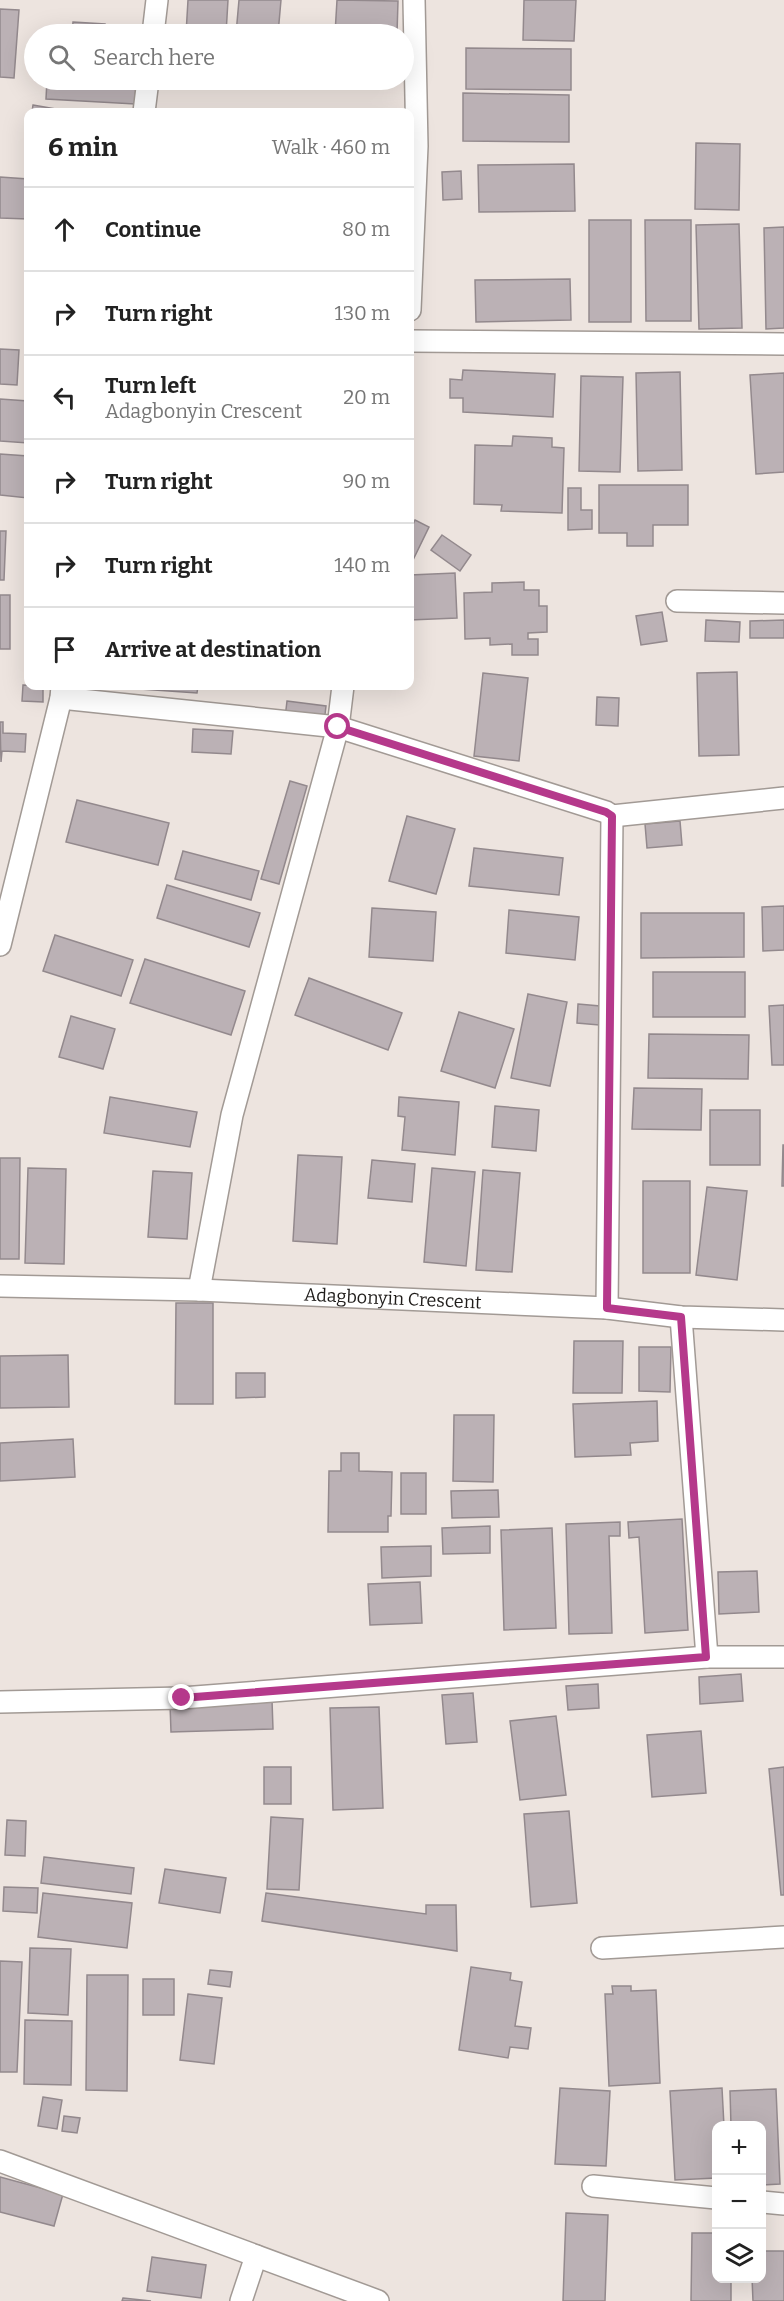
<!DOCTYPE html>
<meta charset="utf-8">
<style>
:root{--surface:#fff;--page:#f6f6f6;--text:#222;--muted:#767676;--line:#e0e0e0}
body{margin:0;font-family:Bitter,serif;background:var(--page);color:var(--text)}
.controls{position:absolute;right:18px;bottom:18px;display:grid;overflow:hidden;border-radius:12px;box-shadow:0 6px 24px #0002}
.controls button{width:54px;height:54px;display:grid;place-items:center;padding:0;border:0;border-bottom:2px solid var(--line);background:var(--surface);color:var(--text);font:30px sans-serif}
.stop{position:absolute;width:18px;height:18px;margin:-14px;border:4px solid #b5398b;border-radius:50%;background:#fff}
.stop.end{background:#b5398b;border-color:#fff;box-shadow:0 2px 6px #0008}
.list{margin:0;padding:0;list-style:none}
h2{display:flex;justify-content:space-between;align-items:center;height:78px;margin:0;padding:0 24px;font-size:26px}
h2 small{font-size:20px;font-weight:400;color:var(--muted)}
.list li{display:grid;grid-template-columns:39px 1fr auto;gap:18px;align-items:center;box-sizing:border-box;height:84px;padding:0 24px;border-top:2px solid var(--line)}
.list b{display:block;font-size:22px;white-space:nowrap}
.list p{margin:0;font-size:20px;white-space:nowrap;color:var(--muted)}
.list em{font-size:20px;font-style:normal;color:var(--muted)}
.icon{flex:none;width:33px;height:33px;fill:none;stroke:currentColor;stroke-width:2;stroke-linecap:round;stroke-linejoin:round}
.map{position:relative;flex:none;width:784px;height:2301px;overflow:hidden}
.search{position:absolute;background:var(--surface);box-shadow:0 6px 24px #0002;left:24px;top:24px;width:390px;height:66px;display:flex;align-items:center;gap:15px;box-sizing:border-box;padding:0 21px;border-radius:33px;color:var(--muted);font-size:22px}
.panel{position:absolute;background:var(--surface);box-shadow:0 6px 24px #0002;left:24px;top:108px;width:390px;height:582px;border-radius:12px}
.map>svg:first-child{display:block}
.building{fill:#bbb1b5;stroke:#93898d;stroke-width:1.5}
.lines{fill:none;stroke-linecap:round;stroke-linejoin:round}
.street-casing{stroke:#a29a95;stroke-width:24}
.street{stroke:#fff;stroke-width:21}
.route{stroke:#b5398b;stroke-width:8}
.labels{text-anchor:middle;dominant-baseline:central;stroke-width:4.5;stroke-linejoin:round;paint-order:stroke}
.street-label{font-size:18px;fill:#1f1c1a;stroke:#fbf1ec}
</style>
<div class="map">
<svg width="784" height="2301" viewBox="0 0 784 2301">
<rect width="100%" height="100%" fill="#ede4df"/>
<!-- building -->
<g class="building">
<path d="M 188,0 L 228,0 L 226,34 L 186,34 Z"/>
<path d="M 239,0 L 281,0 L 278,34 L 236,34 Z"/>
<path d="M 337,0 L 398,1 L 397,34 L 335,34 Z"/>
<path d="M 524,0 L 576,0 L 574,41 L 523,40 Z"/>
<path d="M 0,9 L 19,10 L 14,78 L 0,77 Z"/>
<path d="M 73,22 L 105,24 L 104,34 L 72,34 Z"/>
<path d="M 466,48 L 571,49 L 571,90 L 466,89 Z"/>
<path d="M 47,80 L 124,80 L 124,82 L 136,83 L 135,104 L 46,99 Z"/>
<path d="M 463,93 L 569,95 L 569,142 L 463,141 Z"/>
<path d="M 33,105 L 73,112 L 32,112 Z"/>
<path d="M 28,130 L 28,151 L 25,150 Z"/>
<path d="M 696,143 L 740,144 L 739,210 L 695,209 Z"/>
<path d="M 574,164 L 575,211 L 479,212 L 478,165 Z"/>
<path d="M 461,171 L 462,199 L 443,200 L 442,172 Z"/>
<path d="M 0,177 L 28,179 L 28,219 L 0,218 Z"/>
<rect x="589" y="220" width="42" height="102"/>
<path d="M 645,220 L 691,220 L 691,321 L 646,321 Z"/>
<path d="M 739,224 L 742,328 L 699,329 L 696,225 Z"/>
<path d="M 784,227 L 784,328 L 766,329 L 764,228 Z"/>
<path d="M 570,279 L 571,320 L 476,322 L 475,280 Z"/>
<path d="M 0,349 L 19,350 L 17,385 L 0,384 Z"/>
<path d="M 26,352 L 28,353 L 28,387 L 25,387 Z"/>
<path d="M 463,370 L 555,374 L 553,417 L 463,412 L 463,398 L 450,398 L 450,379 L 462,380 Z"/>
<path d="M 680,372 L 682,470 L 638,471 L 636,373 Z"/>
<path d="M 784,373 L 784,472 L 756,474 L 750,375 Z"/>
<path d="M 581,376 L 623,377 L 620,472 L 579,471 Z"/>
<path d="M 0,399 L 28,401 L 28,443 L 0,441 Z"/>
<path d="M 513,436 L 552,438 L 552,447 L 564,448 L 562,513 L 501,511 L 502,505 L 474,504 L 475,445 L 512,446 Z"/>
<path d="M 0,454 L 28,456 L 28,498 L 0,495 Z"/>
<path d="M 599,485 L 688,485 L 688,525 L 653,525 L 653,546 L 627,546 L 627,533 L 599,533 Z"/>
<path d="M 568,488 L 581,488 L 581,510 L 592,510 L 592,529 L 568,530 Z"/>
<path d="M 415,520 L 429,527 L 412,562 L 410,561 L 410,531 Z"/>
<path d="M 0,531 L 6,531 L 4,580 L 0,580 Z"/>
<path d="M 442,535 L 471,555 L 460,571 L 431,550 Z"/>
<path d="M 455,573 L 457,618 L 410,620 L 410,575 Z"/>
<path d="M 524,582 L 524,590 L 539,590 L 539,606 L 547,606 L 547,632 L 528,633 L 528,639 L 538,639 L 538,655 L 512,655 L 512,644 L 490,645 L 490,638 L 465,639 L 464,593 L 492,592 L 492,583 Z"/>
<rect x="0" y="595" width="10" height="54"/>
<path d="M 662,612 L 667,641 L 641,645 L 636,616 Z"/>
<path d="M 706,620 L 740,622 L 739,642 L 705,641 Z"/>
<path d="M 784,620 L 784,638 L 750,638 L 750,621 Z"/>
<path d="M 737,672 L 739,755 L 699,756 L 697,673 Z"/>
<path d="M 483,673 L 528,678 L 519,761 L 474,756 Z"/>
<path d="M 23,685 L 43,686 L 43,702 L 22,701 Z"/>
<path d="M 96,686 L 198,686 L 197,693 Z"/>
<path d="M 597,697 L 619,698 L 618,726 L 596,725 Z"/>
<path d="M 287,701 L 326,706 L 324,723 L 285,718 Z"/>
<path d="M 0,722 L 3,722 L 3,733 L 26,734 L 25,752 L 2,751 L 1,762 Z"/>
<path d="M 193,729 L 233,731 L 231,754 L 192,752 Z"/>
<path d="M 290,781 L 307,786 L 279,884 L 261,879 Z"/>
<path d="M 77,800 L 169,823 L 158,865 L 66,842 Z"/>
<path d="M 407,816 L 455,829 L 436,894 L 389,881 Z"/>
<path d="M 680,821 L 682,845 L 647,848 L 645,824 Z"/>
<path d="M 474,848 L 563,858 L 559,895 L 469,886 Z"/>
<path d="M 183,851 L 259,871 L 251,900 L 175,879 Z"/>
<path d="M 167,885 L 260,913 L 249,947 L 157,918 Z"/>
<path d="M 784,906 L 784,950 L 763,951 L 762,907 Z"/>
<path d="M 372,908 L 436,912 L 433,961 L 369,957 Z"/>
<path d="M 509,910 L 579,917 L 575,960 L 506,953 Z"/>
<path d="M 641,913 L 744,913 L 744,957 L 641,958 Z"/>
<path d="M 55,935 L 133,960 L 121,996 L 43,971 Z"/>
<path d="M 145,959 L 245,991 L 231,1035 L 130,1003 Z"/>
<rect x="653" y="972" width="92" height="45"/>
<path d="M 309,978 L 402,1013 L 388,1050 L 295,1015 Z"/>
<path d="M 528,994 L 567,1002 L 550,1086 L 511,1078 Z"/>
<path d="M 578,1004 L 600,1006 L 599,1025 L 577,1023 Z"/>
<path d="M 784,1005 L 784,1065 L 772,1065 L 769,1006 Z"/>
<path d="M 459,1012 L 514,1029 L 495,1088 L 441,1071 Z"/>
<path d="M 71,1016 L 115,1029 L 103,1069 L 59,1057 Z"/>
<path d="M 649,1034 L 749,1035 L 748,1079 L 648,1078 Z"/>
<path d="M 634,1088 L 702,1089 L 701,1130 L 632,1129 Z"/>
<path d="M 110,1097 L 197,1112 L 190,1147 L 104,1133 Z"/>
<path d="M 399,1097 L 459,1102 L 455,1155 L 402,1150 L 405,1117 L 398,1116 Z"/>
<path d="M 495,1106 L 539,1110 L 536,1151 L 492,1147 Z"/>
<rect x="710" y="1110" width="50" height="55"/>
<path d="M 783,1145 L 784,1145 L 784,1186 L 782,1186 Z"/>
<path d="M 298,1155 L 342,1157 L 337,1244 L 293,1241 Z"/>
<path d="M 0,1158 L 20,1158 L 19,1259 L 0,1259 Z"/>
<path d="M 372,1160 L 415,1164 L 412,1202 L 368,1198 Z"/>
<path d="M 28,1168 L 66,1169 L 64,1264 L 25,1263 Z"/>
<path d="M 432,1168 L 475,1172 L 466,1266 L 424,1262 Z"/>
<path d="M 483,1170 L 520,1173 L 512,1272 L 476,1270 Z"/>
<path d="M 153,1171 L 192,1173 L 187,1239 L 148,1237 Z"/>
<rect x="643" y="1181" width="47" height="92"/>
<path d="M 707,1187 L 747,1191 L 737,1280 L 696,1275 Z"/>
<path d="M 176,1303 L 213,1303 L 213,1404 L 175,1404 Z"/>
<path d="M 574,1341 L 623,1341 L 622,1393 L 573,1393 Z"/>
<path d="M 639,1347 L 671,1347 L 670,1392 L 639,1391 Z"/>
<path d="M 68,1355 L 69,1407 L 0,1408 L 0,1356 Z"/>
<path d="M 236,1373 L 265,1373 L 265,1397 L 236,1398 Z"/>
<path d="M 657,1401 L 658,1441 L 630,1443 L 631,1455 L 575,1457 L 573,1404 Z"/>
<path d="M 454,1415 L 494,1415 L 493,1482 L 453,1481 Z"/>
<path d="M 73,1439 L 75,1477 L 0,1481 L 0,1443 Z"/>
<path d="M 341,1453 L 359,1453 L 359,1471 L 392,1472 L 391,1516 L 388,1516 L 388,1532 L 328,1532 L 329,1471 L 341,1471 Z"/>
<rect x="401" y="1473" width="25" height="41"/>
<path d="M 498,1490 L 499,1517 L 452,1518 L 451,1491 Z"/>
<path d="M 682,1519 L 688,1630 L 645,1633 L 639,1537 L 629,1538 L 628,1522 Z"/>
<path d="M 620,1522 L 620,1536 L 609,1536 L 612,1633 L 569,1634 L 566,1524 Z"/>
<path d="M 490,1526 L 490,1553 L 443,1554 L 442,1528 Z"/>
<path d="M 552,1528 L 556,1628 L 504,1630 L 501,1530 Z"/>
<path d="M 431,1546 L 431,1576 L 382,1578 L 381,1547 Z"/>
<path d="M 757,1571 L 759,1612 L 719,1614 L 718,1572 Z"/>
<path d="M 420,1582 L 422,1623 L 370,1625 L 368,1584 Z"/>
<path d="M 741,1674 L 743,1701 L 700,1704 L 699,1677 Z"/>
<path d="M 598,1684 L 599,1708 L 568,1710 L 566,1686 Z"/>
<path d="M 473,1693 L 477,1742 L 446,1744 L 442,1695 Z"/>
<path d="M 272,1700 L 273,1729 L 171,1732 L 170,1704 Z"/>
<path d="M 379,1707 L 383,1808 L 333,1810 L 330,1708 Z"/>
<path d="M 556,1716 L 566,1795 L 520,1800 L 510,1721 Z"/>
<path d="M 701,1731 L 706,1793 L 652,1797 L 647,1735 Z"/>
<rect x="264" y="1767" width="27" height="37"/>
<path d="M 784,1767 L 784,1895 L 781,1895 L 769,1769 Z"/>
<path d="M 569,1811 L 577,1903 L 531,1907 L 524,1814 Z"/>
<path d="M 271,1817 L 303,1819 L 299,1890 L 267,1889 Z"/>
<path d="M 7,1820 L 26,1821 L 25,1856 L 5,1855 Z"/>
<path d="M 44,1857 L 134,1868 L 131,1894 L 41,1883 Z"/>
<path d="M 165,1869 L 226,1878 L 220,1913 L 159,1903 Z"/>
<path d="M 4,1887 L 38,1888 L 37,1913 L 3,1911 Z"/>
<path d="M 43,1893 L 132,1903 L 127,1948 L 38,1937 Z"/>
<path d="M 266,1893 L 426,1914 L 426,1905 L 456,1905 L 457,1951 L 262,1921 Z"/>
<path d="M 30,1948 L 71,1949 L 68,2015 L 28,2013 Z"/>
<path d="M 0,1961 L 22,1962 L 17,2072 L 0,2072 Z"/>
<path d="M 471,1967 L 511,1973 L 510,1980 L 522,1982 L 515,2026 L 531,2028 L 528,2049 L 510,2047 L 508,2058 L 459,2050 Z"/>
<path d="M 210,1970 L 232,1972 L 230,1987 L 208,1984 Z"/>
<path d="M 87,1975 L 128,1975 L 127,2091 L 86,2090 Z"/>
<rect x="143" y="1979" width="31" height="36"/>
<path d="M 612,1986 L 631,1986 L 631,1991 L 656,1990 L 660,2083 L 609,2086 L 605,1994 L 613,1994 Z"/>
<path d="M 188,1994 L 222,1998 L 214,2064 L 180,2060 Z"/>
<path d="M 25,2020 L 72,2021 L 71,2085 L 24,2084 Z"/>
<path d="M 560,2088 L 610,2091 L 606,2166 L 555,2164 Z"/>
<path d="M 722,2088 L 724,2126 L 716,2126 L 716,2178 L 675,2180 L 670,2091 Z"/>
<path d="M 776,2089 L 780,2184 L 762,2185 L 762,2126 L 731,2126 L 730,2091 Z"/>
<path d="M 43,2097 L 62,2100 L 57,2129 L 38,2126 Z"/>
<path d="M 64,2116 L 80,2118 L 77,2133 L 62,2131 Z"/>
<path d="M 0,2177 L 63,2194 L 54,2226 L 0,2212 Z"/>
<path d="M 566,2213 L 608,2215 L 605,2301 L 563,2301 Z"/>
<path d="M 692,2233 L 716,2233 L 716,2278 L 731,2278 L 731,2301 L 691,2301 Z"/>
<path d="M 762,2251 L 784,2251 L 784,2301 L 753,2301 L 752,2278 L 762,2278 Z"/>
<path d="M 152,2257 L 206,2265 L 201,2298 L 147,2291 Z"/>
<path d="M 123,2298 L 151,2301 L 122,2301 Z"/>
</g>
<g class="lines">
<defs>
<g id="street">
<path d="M 153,34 L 157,0"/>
<path d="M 144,112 L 148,80"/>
<path d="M 410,310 L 417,146 L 414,0"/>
<path d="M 410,341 L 784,344"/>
<path d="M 677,601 L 784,603"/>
<path d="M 61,698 L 338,727 L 606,812 L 612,816 L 784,798"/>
<path d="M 0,945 L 61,698 L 62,686"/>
<path id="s1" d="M 0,1286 L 199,1290 L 607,1308 L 681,1317 L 784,1320"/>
<path d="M 199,1290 L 232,1115 L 338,727 L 343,686"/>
<path d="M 607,1308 L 612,816"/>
<path d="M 681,1317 L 707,1657"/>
<path d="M 0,1702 L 182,1698 L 707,1657 L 784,1657"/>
<path d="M 602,1948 L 784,1937"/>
<path d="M 0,2161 L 378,2301"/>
<path d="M 593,2186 L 716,2198"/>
<path d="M 762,2202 L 784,2204"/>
<path d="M 241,2301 L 256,2256"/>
</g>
</defs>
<!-- street casing -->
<use href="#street" class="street-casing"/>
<!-- street -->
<use href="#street" class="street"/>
</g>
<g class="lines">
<!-- route -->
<path class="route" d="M 182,1698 L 706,1657 L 681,1317 L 607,1308 L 612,816 L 606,812 L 338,727"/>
</g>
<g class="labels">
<!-- street labels -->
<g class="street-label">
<text stroke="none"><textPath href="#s1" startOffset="393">Adagbonyin Crescent</textPath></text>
</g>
</g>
</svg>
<div class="controls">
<button>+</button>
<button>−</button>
<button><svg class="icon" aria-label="layers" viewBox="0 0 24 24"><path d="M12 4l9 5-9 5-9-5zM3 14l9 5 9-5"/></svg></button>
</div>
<div class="stop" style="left:338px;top:727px"></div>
<div class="stop end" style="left:182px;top:1698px"></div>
<div class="search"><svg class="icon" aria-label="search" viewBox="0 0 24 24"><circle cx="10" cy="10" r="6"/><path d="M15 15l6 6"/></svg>Search here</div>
<section class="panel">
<h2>6 min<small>Walk · 460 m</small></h2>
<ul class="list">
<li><svg class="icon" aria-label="ahead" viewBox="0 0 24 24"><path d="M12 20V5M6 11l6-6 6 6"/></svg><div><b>Continue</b></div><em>80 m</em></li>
<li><svg class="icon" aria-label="right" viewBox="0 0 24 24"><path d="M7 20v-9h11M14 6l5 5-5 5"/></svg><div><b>Turn right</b></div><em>130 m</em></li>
<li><svg class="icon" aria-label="left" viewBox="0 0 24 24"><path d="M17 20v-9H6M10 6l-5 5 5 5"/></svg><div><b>Turn left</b><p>Adagbonyin Crescent</p></div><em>20 m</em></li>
<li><svg class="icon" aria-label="right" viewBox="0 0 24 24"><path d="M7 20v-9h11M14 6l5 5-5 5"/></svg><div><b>Turn right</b></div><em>90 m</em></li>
<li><svg class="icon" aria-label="right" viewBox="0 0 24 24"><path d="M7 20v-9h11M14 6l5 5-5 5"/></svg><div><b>Turn right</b></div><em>140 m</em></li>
<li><svg class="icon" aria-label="arrive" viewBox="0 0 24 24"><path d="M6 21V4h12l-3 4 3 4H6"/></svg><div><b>Arrive at destination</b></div></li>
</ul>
</section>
</div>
